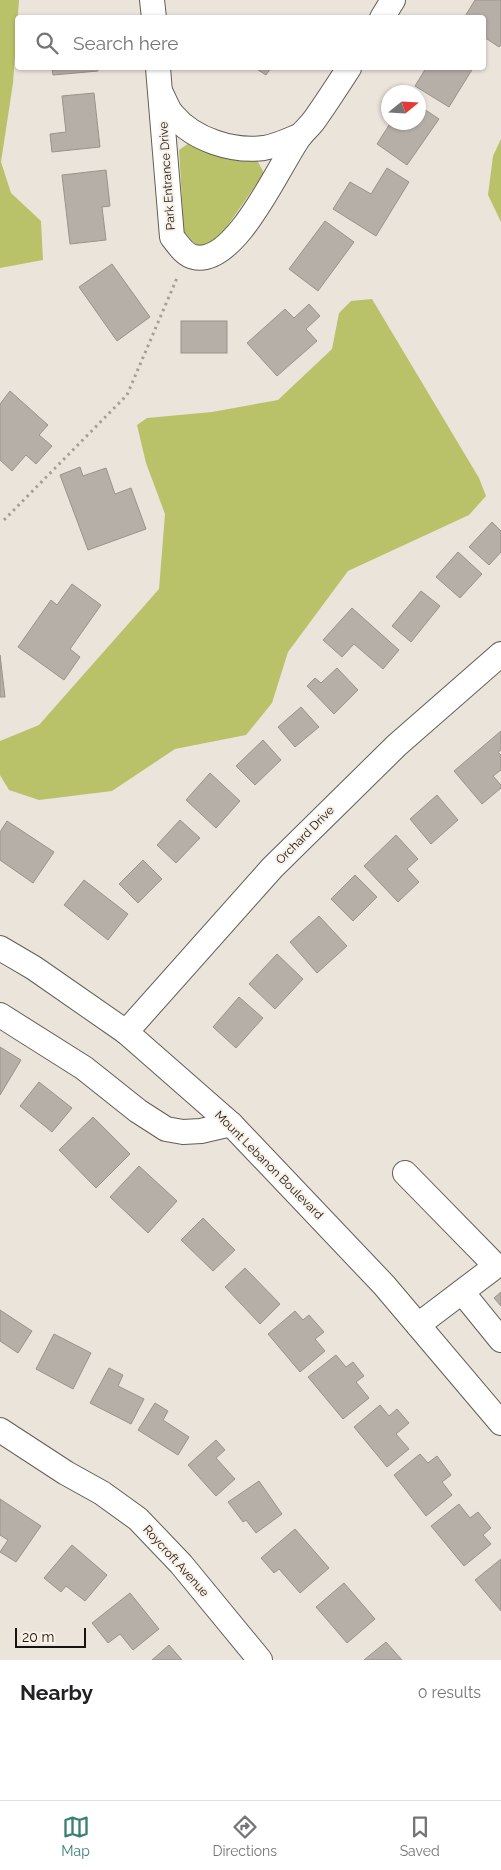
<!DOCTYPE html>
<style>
:root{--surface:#fff;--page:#f2f2f2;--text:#202124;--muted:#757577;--line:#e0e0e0;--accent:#3a7f73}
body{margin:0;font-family:Raleway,sans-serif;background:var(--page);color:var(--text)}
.compass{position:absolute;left:381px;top:85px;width:45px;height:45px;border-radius:50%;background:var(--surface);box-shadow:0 1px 4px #0004;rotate:72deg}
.scale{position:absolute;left:15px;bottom:12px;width:71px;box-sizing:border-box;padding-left:5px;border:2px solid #161310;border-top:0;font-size:14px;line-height:18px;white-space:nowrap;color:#161310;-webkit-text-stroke:4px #f9f1e8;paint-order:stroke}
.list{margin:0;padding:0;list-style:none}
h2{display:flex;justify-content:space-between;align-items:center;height:65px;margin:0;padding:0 20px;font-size:21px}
h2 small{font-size:16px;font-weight:400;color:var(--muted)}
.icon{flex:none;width:28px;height:28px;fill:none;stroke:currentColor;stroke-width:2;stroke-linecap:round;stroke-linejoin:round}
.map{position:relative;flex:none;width:501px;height:1660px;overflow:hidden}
.search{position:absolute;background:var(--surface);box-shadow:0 1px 4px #0004;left:15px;right:15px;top:15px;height:55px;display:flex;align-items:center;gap:12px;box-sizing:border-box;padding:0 18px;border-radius:5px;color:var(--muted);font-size:19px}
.sheet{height:140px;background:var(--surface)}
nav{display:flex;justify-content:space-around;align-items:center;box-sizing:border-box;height:70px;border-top:1px solid var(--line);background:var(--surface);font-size:14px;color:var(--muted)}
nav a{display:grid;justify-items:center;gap:2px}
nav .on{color:var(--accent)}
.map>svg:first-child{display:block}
.green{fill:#bac269}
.building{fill:#b6afa7;stroke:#9a938b}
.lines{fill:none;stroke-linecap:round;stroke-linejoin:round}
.minor-casing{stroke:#635d55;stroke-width:26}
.path{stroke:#a59f98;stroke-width:3;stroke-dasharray:2.5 4;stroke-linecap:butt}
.minor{stroke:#fff;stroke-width:24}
.labels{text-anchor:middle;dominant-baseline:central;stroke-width:4;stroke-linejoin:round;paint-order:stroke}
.street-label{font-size:12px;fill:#161310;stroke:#f9f1e8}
</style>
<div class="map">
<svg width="501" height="1660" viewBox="0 0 501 1660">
<rect width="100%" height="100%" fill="#ebe4db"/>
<!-- green -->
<g class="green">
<path d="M 0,0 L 19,0 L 13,83 L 1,162 L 11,193 L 41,221 L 43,260 L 0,268 Z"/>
<path d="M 501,139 L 501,222 L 488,195 L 493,156 Z"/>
<path d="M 189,143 C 213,156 229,160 257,160 L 264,173 L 217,241 L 204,246 L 195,244 L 184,232 L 179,150 Z"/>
<path d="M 372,299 L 479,478 L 486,496 L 469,515 L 348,571 L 288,652 L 272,703 L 246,735 L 175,749 L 112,791 L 39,800 L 9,790 L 0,775 L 0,741 L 39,725 L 159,589 L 165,514 L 146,463 L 137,425 L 147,418 L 212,412 L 278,400 L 332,349 L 339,313 L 351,301 Z"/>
</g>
<!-- building -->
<g class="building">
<path d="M 475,0 L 501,0 L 501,45 L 499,47 L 484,37 L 484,18 L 464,18 Z"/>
<path d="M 52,68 L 98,68 L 98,71 L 53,75 Z"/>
<path d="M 255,68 L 271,68 L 266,75 Z"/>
<path d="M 426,68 L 473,68 L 449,107 L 415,86 Z"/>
<path d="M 94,93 L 100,147 L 52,152 L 50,134 L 66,132 L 62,96 Z"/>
<path d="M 418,105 L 439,119 L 407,165 L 377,144 L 391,122 L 418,122 Z"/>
<path d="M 387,168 L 409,182 L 376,236 L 333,209 L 350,182 L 371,194 Z"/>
<path d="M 106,170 L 110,206 L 102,207 L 106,240 L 70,244 L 62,175 Z"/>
<path d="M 325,221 L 354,242 L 318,291 L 289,269 Z"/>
<path d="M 112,264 L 150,317 L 117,341 L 79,287 Z"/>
<path d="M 309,304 L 320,316 L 306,329 L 317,341 L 277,376 L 247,343 L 285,309 L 294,318 Z"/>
<rect x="181" y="321" width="46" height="32"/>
<path d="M 10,391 L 48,425 L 39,435 L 52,446 L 36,464 L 26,455 L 12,471 L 0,460 L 0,404 Z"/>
<path d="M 80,467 L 83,476 L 106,468 L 115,494 L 131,488 L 146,529 L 88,550 L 60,475 Z"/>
<path d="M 492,522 L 501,531 L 501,552 L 489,565 L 469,547 Z"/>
<path d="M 458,552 L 482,574 L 460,598 L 436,577 Z"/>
<path d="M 72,584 L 101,605 L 70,649 L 80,657 L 64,680 L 18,647 L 51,600 L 57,605 Z"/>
<path d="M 421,591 L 440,606 L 411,642 L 392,626 Z"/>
<path d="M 352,608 L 399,650 L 383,669 L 354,644 L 342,657 L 323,640 Z"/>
<path d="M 0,655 L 5,697 L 0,697 Z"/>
<path d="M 337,668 L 358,690 L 334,714 L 307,686 L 315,678 L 321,683 Z"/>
<path d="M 301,707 L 319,727 L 295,747 L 278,727 Z"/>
<path d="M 501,731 L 501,750 L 498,752 L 501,755 L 501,770 L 493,776 L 501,785 L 501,788 L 482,804 L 454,771 Z"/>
<path d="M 263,740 L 281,760 L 255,785 L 236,766 Z"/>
<path d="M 210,773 L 240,801 L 216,828 L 186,800 Z"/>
<path d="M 437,795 L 458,820 L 431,844 L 410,819 Z"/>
<path d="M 180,820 L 200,838 L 176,863 L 157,845 Z"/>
<path d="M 7,821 L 54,852 L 33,883 L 0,860 L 0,832 Z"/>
<path d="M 396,835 L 418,859 L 407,869 L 419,882 L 398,902 L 364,866 Z"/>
<path d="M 143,860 L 162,879 L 138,903 L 119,884 Z"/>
<path d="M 355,875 L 377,897 L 353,921 L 331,899 Z"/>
<path d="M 84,880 L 128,914 L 108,940 L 64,905 Z"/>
<path d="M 319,916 L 347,946 L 317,973 L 290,942 Z"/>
<path d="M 277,954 L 303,979 L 275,1009 L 249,984 Z"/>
<path d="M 239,997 L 263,1018 L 236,1048 L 213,1027 Z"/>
<path d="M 0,1047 L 21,1060 L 0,1095 Z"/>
<path d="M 39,1082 L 72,1108 L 52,1132 L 20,1106 Z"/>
<path d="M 93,1117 L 130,1154 L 96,1188 L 59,1150 Z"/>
<path d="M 139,1166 L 177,1201 L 148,1233 L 110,1197 Z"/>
<path d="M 203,1218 L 235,1250 L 213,1271 L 181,1240 Z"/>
<path d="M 245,1268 L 280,1304 L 260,1324 L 225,1287 Z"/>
<path d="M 501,1292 L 501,1306 L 494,1298 Z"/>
<path d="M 0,1310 L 32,1331 L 18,1353 L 0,1341 Z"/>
<path d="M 295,1311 L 303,1320 L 309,1315 L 324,1332 L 315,1339 L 325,1351 L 300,1372 L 268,1334 Z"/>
<path d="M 54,1334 L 91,1353 L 73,1389 L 36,1369 Z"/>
<path d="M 336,1355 L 346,1367 L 353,1362 L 364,1376 L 356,1382 L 369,1398 L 343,1419 L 308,1377 Z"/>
<path d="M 109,1368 L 123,1375 L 118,1386 L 144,1399 L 131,1424 L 90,1403 Z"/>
<path d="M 155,1403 L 168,1411 L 163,1420 L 189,1437 L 178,1455 L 138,1430 Z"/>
<path d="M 380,1405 L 389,1416 L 397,1409 L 409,1423 L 396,1434 L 409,1449 L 387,1467 L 354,1427 Z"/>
<path d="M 216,1440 L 225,1450 L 216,1458 L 235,1479 L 216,1496 L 188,1465 Z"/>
<path d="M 420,1454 L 428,1463 L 437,1456 L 451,1475 L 442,1482 L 452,1495 L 426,1516 L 394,1475 Z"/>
<path d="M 259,1481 L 282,1514 L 256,1533 L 246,1520 L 243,1522 L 228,1502 Z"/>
<path d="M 0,1499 L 41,1526 L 16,1562 L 0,1552 L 8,1540 L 0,1535 Z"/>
<path d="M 459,1504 L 470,1518 L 478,1512 L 491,1528 L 483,1535 L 491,1544 L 464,1566 L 431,1526 Z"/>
<path d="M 295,1529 L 329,1568 L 300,1593 L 279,1569 L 274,1573 L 261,1558 Z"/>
<path d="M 72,1545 L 107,1575 L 85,1601 L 66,1586 L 61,1592 L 44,1578 Z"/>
<path d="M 501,1559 L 501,1611 L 475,1580 Z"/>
<path d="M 344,1583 L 375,1619 L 347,1643 L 316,1607 Z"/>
<path d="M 130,1593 L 159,1629 L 133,1650 L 120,1634 L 108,1643 L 92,1623 Z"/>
<path d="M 386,1642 L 402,1660 L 364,1660 Z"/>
<path d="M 169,1645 L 182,1660 L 152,1660 Z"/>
</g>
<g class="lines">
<defs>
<g id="minor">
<path d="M 152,0 L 154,18"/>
<path d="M 382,18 L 393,0"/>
<path d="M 158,68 L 172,237 C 178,244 184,255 194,257 C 236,267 280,163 300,136 C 305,130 311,125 315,119 C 327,102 338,85 349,68"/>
<path d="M 162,95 C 165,101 168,110 173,115 C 194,140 233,152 264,148 C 277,146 289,140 301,135"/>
<path d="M 0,948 L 34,968 L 126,1032 L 231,1124 L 384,1285 L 501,1423"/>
<path d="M 0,1015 L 84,1068 L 138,1111 L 166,1129 L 183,1132 L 201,1131 L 231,1124"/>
<path d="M 126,1032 L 272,868 L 397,745 L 501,654"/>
<path d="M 405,1173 L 496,1266 L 418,1325"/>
<path d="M 462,1292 L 501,1340"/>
<path d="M 0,1430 L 66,1473 L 102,1493 L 138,1519 L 181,1564 L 260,1660"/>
</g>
</defs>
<!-- minor casing -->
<use href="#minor" class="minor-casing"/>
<!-- path -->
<path class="path" d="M 4,520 L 127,395 L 177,278"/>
<!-- minor -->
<use href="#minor" class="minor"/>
</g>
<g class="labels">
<!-- street labels -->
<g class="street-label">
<text transform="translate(167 176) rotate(-94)">Park Entrance Drive</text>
<text transform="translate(305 835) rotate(-45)">Orchard Drive</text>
<text transform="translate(269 1165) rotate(45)">Mount Lebanon Boulevard</text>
<text transform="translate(176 1561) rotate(48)">Roycroft Avenue</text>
</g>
</g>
</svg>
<svg class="compass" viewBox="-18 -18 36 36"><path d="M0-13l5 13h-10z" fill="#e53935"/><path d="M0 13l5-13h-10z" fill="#757577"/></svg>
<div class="scale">20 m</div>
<div class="search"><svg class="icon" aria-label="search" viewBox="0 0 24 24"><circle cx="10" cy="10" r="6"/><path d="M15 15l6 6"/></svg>Search here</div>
</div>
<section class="sheet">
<h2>Nearby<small>0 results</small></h2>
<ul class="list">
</ul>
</section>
<nav>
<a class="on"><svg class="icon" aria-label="map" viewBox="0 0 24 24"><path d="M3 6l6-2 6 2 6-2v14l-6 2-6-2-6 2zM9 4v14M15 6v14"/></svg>Map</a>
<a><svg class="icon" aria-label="directions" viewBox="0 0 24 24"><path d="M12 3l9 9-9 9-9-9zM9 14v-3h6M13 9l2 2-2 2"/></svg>Directions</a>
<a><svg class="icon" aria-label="saved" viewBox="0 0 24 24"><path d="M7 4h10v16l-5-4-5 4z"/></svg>Saved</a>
</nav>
